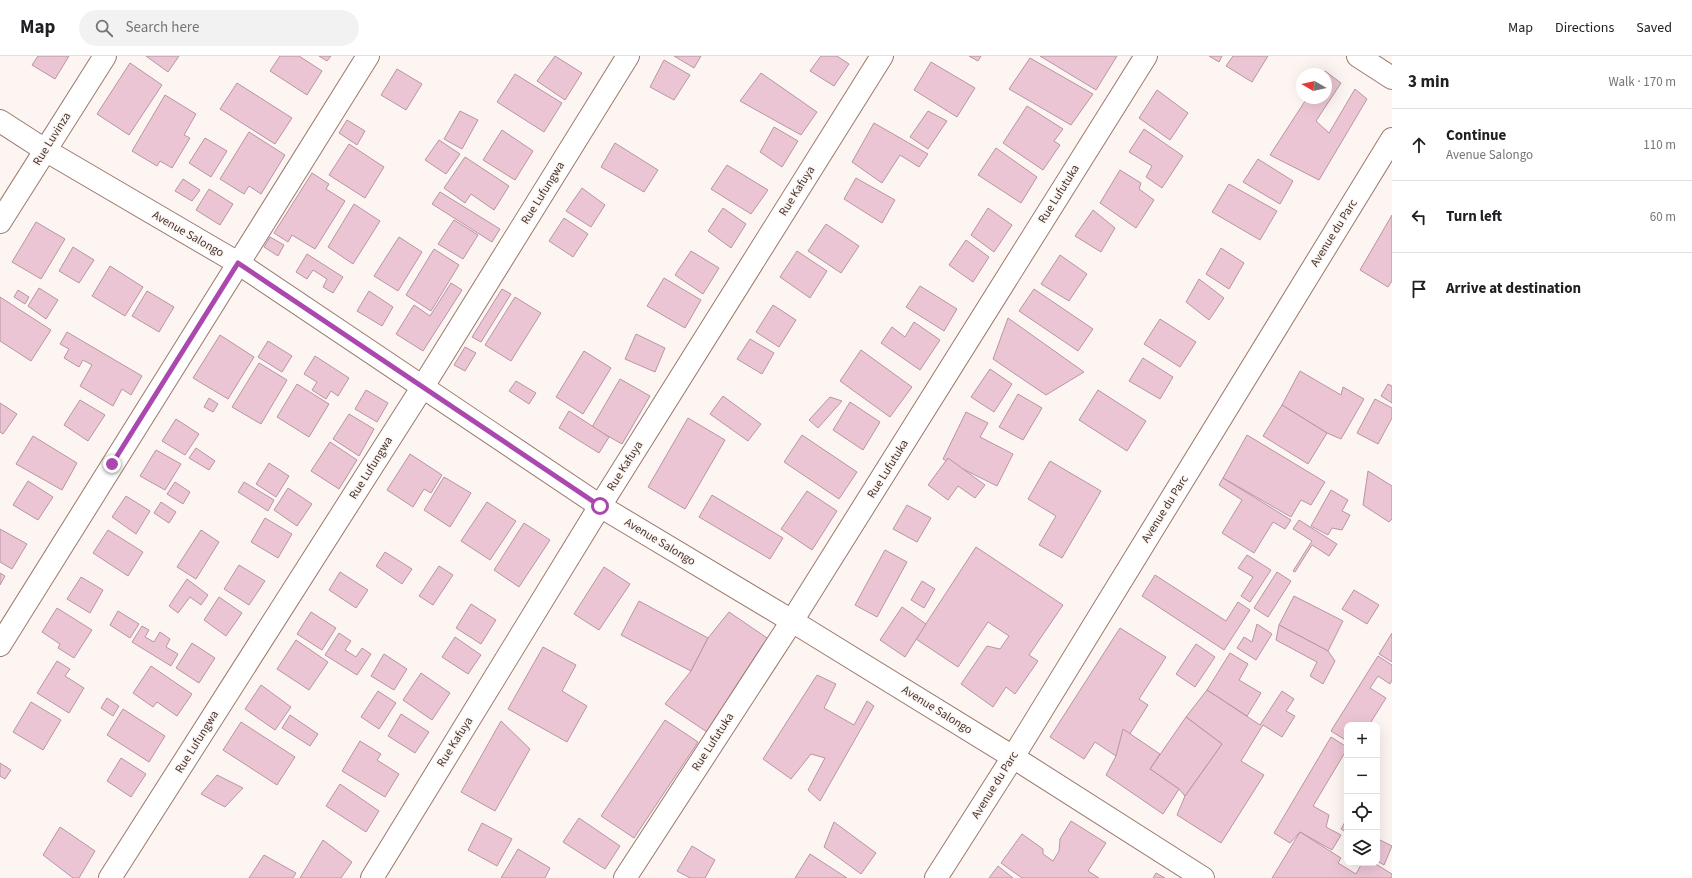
<!DOCTYPE html>
<meta charset="utf-8">
<style>
:root{--surface:#fff;--page:#f2f2f2;--text:#202124;--muted:#757577;--line:#e0e0e0}
body{margin:0;font-family:"Source Sans 3",sans-serif;background:var(--page);color:var(--text)}
.controls{position:absolute;right:12px;bottom:12px;display:grid;overflow:hidden;border-radius:8px;box-shadow:0 4px 16px #0002}
.controls button{width:36px;height:36px;display:grid;place-items:center;padding:0;border:0;border-bottom:1px solid var(--line);background:var(--surface);color:var(--text);font:20px sans-serif}
.compass{position:absolute;left:1296px;top:12px;width:36px;height:36px;border-radius:50%;background:var(--surface);box-shadow:0 4px 16px #0002;rotate:279deg}
.stop{position:absolute;width:12px;height:12px;margin:-9px;border:3px solid #ab48af;border-radius:50%;background:#fff}
.stop.end{background:#ab48af;border-color:#fff;box-shadow:0 1px 4px #0008}
.list{margin:0;padding:0;list-style:none}
h2{display:flex;justify-content:space-between;align-items:center;height:52px;margin:0;padding:0 16px;font-size:17px}
h2 small{font-size:13px;font-weight:400;color:var(--muted)}
.list li{display:grid;grid-template-columns:26px 1fr auto;gap:12px;align-items:center;box-sizing:border-box;height:72px;padding:0 16px;border-top:1px solid var(--line)}
.list b{display:block;font-size:15px;white-space:nowrap}
.list p{margin:0;font-size:13px;white-space:nowrap;color:var(--muted)}
.list em{font-size:13px;font-style:normal;color:var(--muted)}
.icon{flex:none;width:22px;height:22px;fill:none;stroke:currentColor;stroke-width:2;stroke-linecap:round;stroke-linejoin:round}
.map{position:relative;flex:none;width:1392px;height:822px;overflow:hidden}
header{display:flex;align-items:center;gap:24px;box-sizing:border-box;height:56px;padding:0 20px;background:var(--surface);border-bottom:1px solid var(--line)}
header strong{font-size:19px}
nav{display:flex;gap:22px;margin-inline-start:auto;font-size:14px}
.search{width:280px;height:36px;background:var(--page);display:flex;align-items:center;gap:10px;box-sizing:border-box;padding:0 14px;border-radius:22px;color:var(--muted);font-size:15px}
main{display:flex}
aside{flex:1;background:var(--surface)}
.map>svg:first-child{display:block}
.building{fill:#ebc5d4;stroke:#b995a3}
.lines{fill:none;stroke-linecap:round;stroke-linejoin:round}
.minor-casing{stroke:#9b796d;stroke-width:24}
.tertiary-casing{stroke:#9b796d;stroke-width:24}
.minor{stroke:#fff;stroke-width:22}
.tertiary{stroke:#fff;stroke-width:22}
.route{stroke:#ab48af;stroke-width:5}
.labels{text-anchor:middle;dominant-baseline:central;stroke-width:3;stroke-linejoin:round;paint-order:stroke}
.street-label{font-size:12px;fill:#44352f;stroke:#fdf5f2}
</style>
<header>
<strong>Map</strong>
<div class="search"><svg class="icon" aria-label="search" viewBox="0 0 24 24"><circle cx="10" cy="10" r="6"/><path d="M15 15l6 6"/></svg>Search here</div>
<nav><a>Map</a><a>Directions</a><a>Saved</a></nav>
</header>
<main>
<div class="map">
<svg width="1392" height="822" viewBox="0 0 1392 822">
<rect width="100%" height="100%" fill="#fdf5f2"/>
<!-- building -->
<g class="building">
<path d="M 38,0 L 69,0 L 55,23 L 32,9 Z"/>
<path d="M 146,0 L 179,0 L 168,16 Z"/>
<path d="M 280,0 L 299,0 L 322,15 L 307,39 L 270,15 Z"/>
<path d="M 319,0 L 331,0 L 327,5 Z"/>
<path d="M 555,0 L 582,17 L 565,44 L 537,25 Z"/>
<path d="M 674,0 L 701,0 L 694,12 Z"/>
<path d="M 821,0 L 837,0 L 849,8 L 834,30 L 810,15 Z"/>
<path d="M 969,0 L 981,0 L 978,5 Z"/>
<path d="M 1040,0 L 1117,0 L 1096,34 Z"/>
<path d="M 1209,0 L 1222,0 L 1219,6 Z"/>
<path d="M 1233,0 L 1268,0 L 1252,26 L 1226,10 Z"/>
<path d="M 1030,2 L 1093,38 L 1071,69 L 1009,33 Z"/>
<path d="M 664,4 L 690,19 L 674,44 L 650,31 Z"/>
<path d="M 931,6 L 975,32 L 957,61 L 914,34 Z"/>
<path d="M 130,7 L 162,29 L 129,79 L 97,58 Z"/>
<path d="M 397,13 L 422,28 L 406,54 L 381,39 Z"/>
<path d="M 1325,15 L 1341,27 L 1316,65 L 1329,77 L 1355,33 L 1367,43 L 1319,124 L 1270,99 L 1307,42 L 1326,42 L 1326,18 L 1323,18 Z"/>
<path d="M 761,17 L 817,56 L 801,79 L 740,45 Z"/>
<path d="M 515,18 L 562,47 L 544,76 L 497,46 Z"/>
<path d="M 237,27 L 292,62 L 275,88 L 220,53 Z"/>
<path d="M 1157,34 L 1188,57 L 1170,84 L 1139,62 Z"/>
<path d="M 165,39 L 196,58 L 184,79 L 190,82 L 172,112 L 160,105 L 157,110 L 132,95 Z"/>
<path d="M 1027,50 L 1063,73 L 1054,85 L 1060,89 L 1043,114 L 1003,87 Z"/>
<path d="M 460,55 L 478,64 L 462,93 L 444,83 Z"/>
<path d="M 928,55 L 947,65 L 928,93 L 910,81 Z"/>
<path d="M 347,64 L 365,75 L 357,89 L 339,77 Z"/>
<path d="M 874,67 L 928,98 L 919,111 L 900,99 L 882,127 L 852,106 Z"/>
<path d="M 774,71 L 798,85 L 782,111 L 760,96 Z"/>
<path d="M 1144,73 L 1183,100 L 1162,132 L 1146,121 L 1152,110 L 1129,96 Z"/>
<path d="M 502,74 L 533,95 L 515,124 L 483,104 Z"/>
<path d="M 249,76 L 285,99 L 261,138 L 249,130 L 244,138 L 220,123 Z"/>
<path d="M 205,82 L 227,95 L 211,121 L 189,107 Z"/>
<path d="M 439,84 L 460,98 L 446,118 L 425,104 Z"/>
<path d="M 615,87 L 658,114 L 644,136 L 601,111 Z"/>
<path d="M 349,88 L 384,111 L 365,142 L 329,119 Z"/>
<path d="M 996,92 L 1037,121 L 1021,147 L 978,119 Z"/>
<path d="M 465,101 L 509,130 L 494,154 L 471,138 L 465,147 L 444,132 Z"/>
<path d="M 1258,103 L 1293,125 L 1280,148 L 1243,126 Z"/>
<path d="M 727,109 L 768,134 L 751,158 L 711,133 Z"/>
<path d="M 1120,114 L 1141,127 L 1139,133 L 1154,144 L 1136,172 L 1100,147 Z"/>
<path d="M 312,117 L 329,128 L 326,133 L 345,145 L 315,193 L 292,179 L 288,186 L 274,177 Z"/>
<path d="M 856,122 L 895,144 L 882,167 L 844,143 Z"/>
<path d="M 183,123 L 200,134 L 192,145 L 175,135 Z"/>
<path d="M 1229,128 L 1277,155 L 1260,184 L 1212,156 Z"/>
<path d="M 582,132 L 605,149 L 591,171 L 566,155 Z"/>
<path d="M 209,133 L 233,148 L 220,169 L 196,154 Z"/>
<path d="M 440,136 L 500,173 L 492,186 L 432,148 Z"/>
<path d="M 354,148 L 380,165 L 353,208 L 328,191 Z"/>
<path d="M 723,152 L 746,168 L 731,192 L 708,175 Z"/>
<path d="M 988,152 L 1012,169 L 994,196 L 971,179 Z"/>
<path d="M 1093,154 L 1115,172 L 1101,196 L 1075,180 Z"/>
<path d="M 1392,159 L 1392,225 L 1388,231 L 1360,214 Z"/>
<path d="M 564,162 L 588,178 L 573,201 L 549,185 Z"/>
<path d="M 454,164 L 478,179 L 463,203 L 438,188 Z"/>
<path d="M 36,166 L 65,183 L 41,223 L 12,206 Z"/>
<path d="M 826,168 L 859,190 L 841,217 L 808,195 Z"/>
<path d="M 270,181 L 284,189 L 278,200 L 264,191 Z"/>
<path d="M 399,181 L 422,196 L 398,235 L 374,220 Z"/>
<path d="M 966,184 L 989,201 L 973,226 L 949,209 Z"/>
<path d="M 73,191 L 94,204 L 79,227 L 59,215 Z"/>
<path d="M 1221,192 L 1244,207 L 1229,233 L 1206,218 Z"/>
<path d="M 434,193 L 459,209 L 431,255 L 406,239 Z"/>
<path d="M 691,195 L 719,212 L 703,238 L 675,219 Z"/>
<path d="M 797,195 L 827,215 L 810,242 L 780,221 Z"/>
<path d="M 307,198 L 343,221 L 333,237 L 323,231 L 327,223 L 313,214 L 307,223 L 296,216 Z"/>
<path d="M 1060,199 L 1087,218 L 1069,245 L 1041,228 Z"/>
<path d="M 110,210 L 143,231 L 125,260 L 92,240 Z"/>
<path d="M 664,222 L 701,244 L 685,272 L 647,250 Z"/>
<path d="M 1199,223 L 1224,242 L 1209,264 L 1186,246 Z"/>
<path d="M 451,227 L 462,234 L 423,295 L 396,278 L 414,249 L 430,260 Z"/>
<path d="M 920,230 L 957,253 L 944,275 L 906,251 Z"/>
<path d="M 39,232 L 58,244 L 46,263 L 28,250 Z"/>
<path d="M 502,233 L 511,238 L 481,286 L 472,281 Z"/>
<path d="M 1034,233 L 1093,273 L 1078,295 L 1019,255 Z"/>
<path d="M 18,234 L 29,241 L 25,248 L 14,241 Z"/>
<path d="M 147,235 L 174,251 L 159,276 L 132,260 Z"/>
<path d="M 369,235 L 393,251 L 382,270 L 357,255 Z"/>
<path d="M 0,241 L 51,274 L 31,305 L 0,285 Z"/>
<path d="M 515,241 L 541,257 L 511,305 L 485,289 Z"/>
<path d="M 773,249 L 796,264 L 779,291 L 756,276 Z"/>
<path d="M 1008,262 L 1084,316 L 1046,339 L 993,303 Z"/>
<path d="M 1160,263 L 1196,286 L 1180,311 L 1144,288 Z"/>
<path d="M 914,266 L 940,284 L 920,314 L 881,287 L 892,271 L 905,281 Z"/>
<path d="M 67,276 L 142,320 L 131,339 L 122,333 L 113,350 L 80,330 L 92,309 L 83,304 L 79,311 L 64,302 L 69,293 L 60,288 Z"/>
<path d="M 636,278 L 665,292 L 655,316 L 625,303 Z"/>
<path d="M 220,279 L 254,301 L 228,343 L 193,322 Z"/>
<path d="M 750,283 L 774,297 L 762,318 L 737,303 Z"/>
<path d="M 268,285 L 292,300 L 282,316 L 258,301 Z"/>
<path d="M 465,291 L 476,297 L 465,315 L 454,309 Z"/>
<path d="M 861,294 L 912,331 L 890,361 L 840,325 Z"/>
<path d="M 584,295 L 611,312 L 583,358 L 556,341 Z"/>
<path d="M 315,300 L 349,322 L 338,340 L 331,335 L 326,343 L 312,334 L 317,326 L 304,318 Z"/>
<path d="M 1143,302 L 1173,321 L 1160,343 L 1129,325 Z"/>
<path d="M 259,307 L 287,324 L 261,368 L 232,351 Z"/>
<path d="M 990,313 L 1012,328 L 994,356 L 971,341 Z"/>
<path d="M 1300,315 L 1341,339 L 1343,331 L 1364,343 L 1341,383 L 1327,377 L 1282,349 Z"/>
<path d="M 620,323 L 650,340 L 622,388 L 592,371 Z"/>
<path d="M 516,325 L 536,337 L 529,348 L 509,335 Z"/>
<path d="M 297,328 L 329,348 L 309,381 L 277,361 Z"/>
<path d="M 1388,328 L 1392,330 L 1392,347 L 1381,340 Z"/>
<path d="M 366,334 L 388,347 L 377,366 L 355,353 Z"/>
<path d="M 1098,334 L 1146,365 L 1127,395 L 1079,364 Z"/>
<path d="M 1018,338 L 1042,352 L 1023,384 L 999,371 Z"/>
<path d="M 723,340 L 761,368 L 748,385 L 710,358 Z"/>
<path d="M 830,341 L 842,345 L 818,372 L 809,364 Z"/>
<path d="M 209,342 L 218,348 L 213,356 L 204,351 Z"/>
<path d="M 1375,343 L 1392,352 L 1392,362 L 1378,388 L 1357,377 Z"/>
<path d="M 80,344 L 105,359 L 88,385 L 64,369 Z"/>
<path d="M 850,346 L 880,366 L 863,394 L 833,374 Z"/>
<path d="M 0,347 L 17,358 L 3,378 L 0,376 Z"/>
<path d="M 1282,349 L 1327,377 L 1308,408 L 1263,380 Z"/>
<path d="M 569,355 L 609,381 L 599,397 L 559,372 Z"/>
<path d="M 966,356 L 988,367 L 980,381 L 1013,398 L 997,430 L 943,403 Z"/>
<path d="M 349,358 L 374,373 L 359,400 L 333,383 Z"/>
<path d="M 688,362 L 725,384 L 685,453 L 648,431 Z"/>
<path d="M 176,363 L 199,378 L 185,399 L 162,385 Z"/>
<path d="M 802,379 L 857,416 L 839,443 L 784,406 Z"/>
<path d="M 1247,379 L 1325,426 L 1311,449 L 1301,444 L 1291,461 L 1223,422 Z"/>
<path d="M 33,380 L 77,407 L 62,434 L 16,408 Z"/>
<path d="M 330,386 L 357,404 L 339,433 L 311,415 Z"/>
<path d="M 196,392 L 215,405 L 209,414 L 189,402 Z"/>
<path d="M 156,394 L 181,408 L 165,434 L 140,420 Z"/>
<path d="M 410,398 L 442,419 L 431,437 L 424,433 L 413,451 L 387,434 Z"/>
<path d="M 948,402 L 985,429 L 975,442 L 958,430 L 948,444 L 928,429 Z"/>
<path d="M 1050,405 L 1101,435 L 1062,502 L 1039,489 L 1056,460 L 1028,443 Z"/>
<path d="M 269,407 L 289,420 L 276,441 L 256,428 Z"/>
<path d="M 1368,415 L 1392,430 L 1392,463 L 1389,466 L 1363,449 Z"/>
<path d="M 444,421 L 471,437 L 450,471 L 424,454 Z"/>
<path d="M 1223,422 L 1291,464 L 1285,473 L 1273,466 L 1254,497 L 1222,477 L 1242,444 L 1219,429 Z"/>
<path d="M 28,425 L 53,441 L 38,464 L 13,449 Z"/>
<path d="M 175,426 L 190,436 L 183,448 L 167,438 Z"/>
<path d="M 244,426 L 274,444 L 268,455 L 238,436 Z"/>
<path d="M 288,432 L 312,448 L 297,470 L 274,454 Z"/>
<path d="M 1331,434 L 1348,444 L 1342,455 L 1350,459 L 1342,474 L 1332,472 L 1328,479 L 1311,470 Z"/>
<path d="M 807,435 L 837,455 L 812,494 L 781,473 Z"/>
<path d="M 712,439 L 783,482 L 770,503 L 699,461 Z"/>
<path d="M 126,440 L 150,455 L 136,478 L 112,461 Z"/>
<path d="M 161,446 L 176,456 L 169,467 L 154,457 Z"/>
<path d="M 487,446 L 516,465 L 490,504 L 461,485 Z"/>
<path d="M 907,449 L 931,462 L 917,486 L 893,473 Z"/>
<path d="M 265,462 L 292,478 L 278,502 L 251,486 Z"/>
<path d="M 1299,464 L 1337,488 L 1329,500 L 1312,489 L 1295,516 L 1293,515 L 1312,485 L 1293,473 Z"/>
<path d="M 524,467 L 550,484 L 519,531 L 494,514 Z"/>
<path d="M 0,473 L 27,488 L 12,513 L 0,506 Z"/>
<path d="M 108,474 L 143,496 L 128,520 L 93,497 Z"/>
<path d="M 201,474 L 219,486 L 196,523 L 177,511 Z"/>
<path d="M 976,491 L 1063,549 L 1029,599 L 1038,605 L 1015,638 L 1006,631 L 993,651 L 961,628 L 987,590 L 1000,593 L 1009,580 L 988,566 L 958,611 L 916,583 Z"/>
<path d="M 885,494 L 907,506 L 877,561 L 855,549 Z"/>
<path d="M 385,496 L 412,513 L 402,528 L 376,510 Z"/>
<path d="M 1247,499 L 1271,514 L 1250,546 L 1241,540 L 1253,521 L 1238,512 Z"/>
<path d="M 239,509 L 265,525 L 249,549 L 224,533 Z"/>
<path d="M 439,510 L 453,519 L 433,549 L 419,540 Z"/>
<path d="M 604,511 L 630,528 L 599,574 L 574,558 Z"/>
<path d="M 340,516 L 368,534 L 356,552 L 329,534 Z"/>
<path d="M 1277,516 L 1291,525 L 1268,561 L 1254,552 Z"/>
<path d="M 0,517 L 5,520 L 0,529 Z"/>
<path d="M 1155,519 L 1226,565 L 1238,546 L 1250,554 L 1224,594 L 1142,540 Z"/>
<path d="M 81,521 L 103,534 L 90,557 L 67,543 Z"/>
<path d="M 187,523 L 208,539 L 201,549 L 190,541 L 178,557 L 169,550 Z"/>
<path d="M 922,525 L 935,533 L 924,552 L 911,544 Z"/>
<path d="M 1354,534 L 1379,549 L 1367,568 L 1342,553 Z"/>
<path d="M 1294,540 L 1343,565 L 1328,595 L 1279,569 Z"/>
<path d="M 219,541 L 242,557 L 226,580 L 204,564 Z"/>
<path d="M 639,545 L 708,582 L 691,615 L 621,579 Z"/>
<path d="M 471,548 L 496,564 L 481,588 L 456,572 Z"/>
<path d="M 902,551 L 926,568 L 905,601 L 880,584 Z"/>
<path d="M 57,552 L 92,574 L 74,602 L 58,592 L 60,588 L 42,576 Z"/>
<path d="M 118,555 L 139,568 L 130,582 L 110,569 Z"/>
<path d="M 311,556 L 336,572 L 322,594 L 297,578 Z"/>
<path d="M 729,556 L 770,584 L 707,676 L 665,648 L 691,615 L 708,582 Z"/>
<path d="M 1257,568 L 1272,578 L 1256,604 L 1237,592 L 1244,581 L 1252,586 Z"/>
<path d="M 1279,569 L 1328,595 L 1335,605 L 1323,628 L 1310,620 L 1317,606 L 1276,584 Z"/>
<path d="M 142,570 L 149,574 L 145,581 L 154,586 L 160,576 L 170,583 L 166,591 L 178,598 L 171,610 L 132,586 Z"/>
<path d="M 1120,572 L 1166,601 L 1139,643 L 1148,649 L 1116,700 L 1095,686 L 1084,703 L 1050,681 Z"/>
<path d="M 339,577 L 351,585 L 345,594 L 356,601 L 362,592 L 371,598 L 357,619 L 325,599 Z"/>
<path d="M 1392,577 L 1392,606 L 1379,598 Z"/>
<path d="M 455,581 L 481,599 L 468,618 L 442,601 Z"/>
<path d="M 296,584 L 328,606 L 309,634 L 277,613 Z"/>
<path d="M 192,587 L 215,602 L 199,627 L 176,612 Z"/>
<path d="M 1196,588 L 1215,601 L 1195,631 L 1176,618 Z"/>
<path d="M 543,591 L 576,609 L 562,635 L 587,650 L 567,686 L 508,653 Z"/>
<path d="M 1230,597 L 1248,608 L 1239,624 L 1261,637 L 1247,660 L 1207,634 Z"/>
<path d="M 384,598 L 407,613 L 394,634 L 371,620 Z"/>
<path d="M 1378,600 L 1392,609 L 1392,624 L 1390,628 L 1378,620 L 1370,632 L 1386,642 L 1369,669 L 1347,669 L 1347,685 L 1331,675 Z"/>
<path d="M 57,605 L 70,613 L 65,620 L 84,632 L 69,657 L 37,637 Z"/>
<path d="M 151,610 L 192,638 L 177,660 L 157,646 L 153,651 L 133,637 Z"/>
<path d="M 421,617 L 450,637 L 432,664 L 403,644 Z"/>
<path d="M 817,619 L 836,628 L 824,652 L 854,669 L 867,645 L 874,650 L 820,745 L 808,734 L 825,702 L 811,698 L 791,723 L 763,703 Z"/>
<path d="M 261,629 L 291,651 L 275,674 L 245,653 Z"/>
<path d="M 1207,634 L 1260,669 L 1282,635 L 1294,643 L 1286,655 L 1295,660 L 1282,681 L 1263,669 L 1241,705 L 1264,719 L 1221,787 L 1177,759 L 1185,740 L 1222,688 L 1186,661 Z"/>
<path d="M 378,635 L 396,647 L 379,673 L 361,661 Z"/>
<path d="M 107,642 L 119,650 L 113,660 L 101,652 Z"/>
<path d="M 31,646 L 61,664 L 43,694 L 13,676 Z"/>
<path d="M 123,653 L 165,680 L 149,706 L 107,679 Z"/>
<path d="M 401,658 L 429,676 L 415,697 L 388,680 Z"/>
<path d="M 290,659 L 318,678 L 310,690 L 282,672 Z"/>
<path d="M 1186,661 L 1222,688 L 1185,740 L 1179,733 L 1150,713 Z"/>
<path d="M 665,664 L 698,686 L 634,782 L 601,760 Z"/>
<path d="M 501,665 L 530,693 L 495,755 L 461,736 Z"/>
<path d="M 241,666 L 295,701 L 277,729 L 223,694 Z"/>
<path d="M 1123,673 L 1160,698 L 1150,713 L 1179,733 L 1163,758 L 1106,719 L 1116,700 Z"/>
<path d="M 1331,681 L 1347,691 L 1347,693 L 1313,750 L 1329,759 L 1326,771 L 1341,779 L 1332,794 L 1300,776 L 1290,787 L 1274,777 Z"/>
<path d="M 360,685 L 381,698 L 377,704 L 399,718 L 385,741 L 342,715 Z"/>
<path d="M 121,702 L 146,718 L 131,741 L 107,725 Z"/>
<path d="M 0,707 L 11,714 L 5,723 L 0,720 Z"/>
<path d="M 217,719 L 243,732 L 225,751 L 201,738 Z"/>
<path d="M 340,728 L 379,755 L 366,776 L 326,750 Z"/>
<path d="M 579,762 L 620,790 L 605,813 L 563,786 Z"/>
<path d="M 1071,765 L 1106,787 L 1088,815 L 1099,822 L 1022,822 L 1001,807 L 1022,778 L 1043,793 L 1043,798 L 1053,805 L 1059,795 L 1060,783 Z"/>
<path d="M 834,766 L 876,797 L 861,818 L 824,791 Z"/>
<path d="M 1345,766 L 1347,767 L 1347,777 L 1341,773 Z"/>
<path d="M 482,767 L 512,783 L 497,810 L 468,794 Z"/>
<path d="M 60,771 L 95,795 L 79,822 L 73,822 L 43,799 Z"/>
<path d="M 1300,776 L 1341,802 L 1338,807 L 1356,818 L 1362,807 L 1374,807 L 1392,818 L 1392,822 L 1272,822 Z"/>
<path d="M 1378,783 L 1392,790 L 1384,809 L 1377,805 Z"/>
<path d="M 323,784 L 352,806 L 341,822 L 300,822 Z"/>
<path d="M 692,790 L 715,804 L 705,822 L 690,822 L 677,815 Z"/>
<path d="M 518,793 L 550,812 L 545,822 L 501,822 Z"/>
<path d="M 810,798 L 847,822 L 795,822 Z"/>
<path d="M 264,799 L 296,817 L 293,822 L 249,822 Z"/>
<path d="M 998,810 L 1013,822 L 989,822 Z"/>
<path d="M 1156,817 L 1165,822 L 1153,822 Z"/>
</g>
<g class="lines">
<defs>
<g id="minor">
<path d="M 1358,0 L 1392,22"/>
<path d="M 0,166 L 105,0"/>
<path d="M 0,589 L 368,0"/>
<path d="M 110,822 L 422,332 L 628,0"/>
<path d="M 372,822 L 600,450 L 882,0"/>
<path d="M 625,822 L 792,565 L 1146,0"/>
</g>
<g id="tertiary">
<path d="M 0,65 L 45,94 L 238,207 L 600,450 L 792,565 L 1013,701 L 1203,822"/>
<path d="M 936,822 L 1013,701 L 1392,83"/>
</g>
</defs>
<!-- minor casing -->
<use href="#minor" class="minor-casing"/>
<!-- tertiary casing -->
<use href="#tertiary" class="tertiary-casing"/>
<!-- minor -->
<use href="#minor" class="minor"/>
<!-- tertiary -->
<use href="#tertiary" class="tertiary"/>
</g>
<g class="lines">
<!-- route -->
<path class="route" d="M 112,408 L 238,207 L 600,450"/>
</g>
<g class="labels">
<!-- street labels -->
<g class="street-label">
<text transform="translate(52 83) rotate(-58)">Rue Luvinza</text>
<text transform="translate(797 135) rotate(-58)">Rue Kafuya</text>
<text transform="translate(543 137) rotate(-58)">Rue Lufungwa</text>
<text transform="translate(1059 138) rotate(-58)">Rue Lufutuka</text>
<text transform="translate(1334 177) rotate(-58)">Avenue du Parc</text>
<text transform="translate(188 178) rotate(30)">Avenue Salongo</text>
<text transform="translate(625 410) rotate(-58)">Rue Kafuya</text>
<text transform="translate(371 412) rotate(-58)">Rue Lufungwa</text>
<text transform="translate(888 413) rotate(-58)">Rue Lufutuka</text>
<text transform="translate(1165 453) rotate(-58)">Avenue du Parc</text>
<text transform="translate(660 486) rotate(31)">Avenue Salongo</text>
<text transform="translate(937 654) rotate(32)">Avenue Salongo</text>
<text transform="translate(197 686) rotate(-58)">Rue Lufungwa</text>
<text transform="translate(455 686) rotate(-58)">Rue Kafuya</text>
<text transform="translate(713 686) rotate(-57)">Rue Lufutuka</text>
<text transform="translate(995 729) rotate(-58)">Avenue du Parc</text>
</g>
</g>
</svg>
<div class="controls">
<button>+</button>
<button>−</button>
<button><svg class="icon" aria-label="locate" viewBox="0 0 24 24"><circle cx="12" cy="12" r="6"/><path d="M12 2v4M12 18v4M2 12h4M18 12h4"/></svg></button>
<button><svg class="icon" aria-label="layers" viewBox="0 0 24 24"><path d="M12 4l9 5-9 5-9-5zM3 14l9 5 9-5"/></svg></button>
</div>
<svg class="compass" viewBox="-18 -18 36 36"><path d="M0-13l5 13h-10z" fill="#e53935"/><path d="M0 13l5-13h-10z" fill="#757577"/></svg>
<div class="stop" style="left:600px;top:450px"></div>
<div class="stop end" style="left:112px;top:408px"></div>
</div>
<aside>
<h2>3 min<small>Walk · 170 m</small></h2>
<ul class="list">
<li><svg class="icon" aria-label="ahead" viewBox="0 0 24 24"><path d="M12 20V5M6 11l6-6 6 6"/></svg><div><b>Continue</b><p>Avenue Salongo</p></div><em>110 m</em></li>
<li><svg class="icon" aria-label="left" viewBox="0 0 24 24"><path d="M17 20v-9H6M10 6l-5 5 5 5"/></svg><div><b>Turn left</b></div><em>60 m</em></li>
<li><svg class="icon" aria-label="arrive" viewBox="0 0 24 24"><path d="M6 21V4h12l-3 4 3 4H6"/></svg><div><b>Arrive at destination</b></div></li>
</ul>
</aside>
</main>
